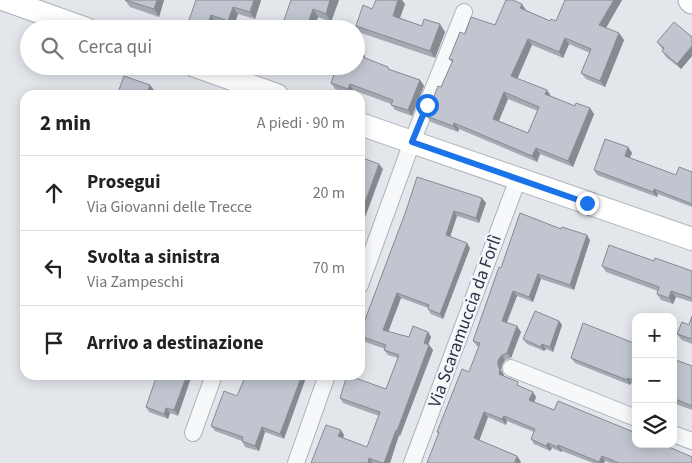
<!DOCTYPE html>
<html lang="it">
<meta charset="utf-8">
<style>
:root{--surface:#fff;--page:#f6f6f6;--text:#222;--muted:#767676;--line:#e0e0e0}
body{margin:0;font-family:"Source Sans 3",sans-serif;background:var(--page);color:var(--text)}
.controls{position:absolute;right:15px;bottom:15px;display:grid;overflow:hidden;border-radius:10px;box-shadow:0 2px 12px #0003}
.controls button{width:45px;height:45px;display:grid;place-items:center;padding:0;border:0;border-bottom:1px solid var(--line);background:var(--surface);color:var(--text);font:25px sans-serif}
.stop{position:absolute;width:15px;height:15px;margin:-11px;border:4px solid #1a73e8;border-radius:50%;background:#fff}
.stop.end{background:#1a73e8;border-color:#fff;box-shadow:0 1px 5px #0008}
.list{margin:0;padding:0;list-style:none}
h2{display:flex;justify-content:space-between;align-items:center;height:65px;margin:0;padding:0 20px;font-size:21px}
h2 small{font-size:16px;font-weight:400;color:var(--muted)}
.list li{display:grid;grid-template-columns:32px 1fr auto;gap:15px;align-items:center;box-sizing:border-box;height:75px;padding:0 20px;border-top:1px solid var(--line)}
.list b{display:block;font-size:19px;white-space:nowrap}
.list p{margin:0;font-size:16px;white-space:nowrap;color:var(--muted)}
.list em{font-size:16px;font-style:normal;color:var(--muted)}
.icon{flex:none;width:28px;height:28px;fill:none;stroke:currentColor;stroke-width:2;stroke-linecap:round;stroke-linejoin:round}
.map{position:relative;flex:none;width:692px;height:463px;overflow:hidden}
.search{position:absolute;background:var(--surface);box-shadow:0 2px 12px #0003;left:20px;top:20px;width:345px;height:55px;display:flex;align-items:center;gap:12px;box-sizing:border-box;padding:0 18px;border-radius:28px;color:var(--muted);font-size:19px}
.panel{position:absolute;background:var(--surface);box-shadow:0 2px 12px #0003;left:20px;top:90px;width:345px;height:290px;border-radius:15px}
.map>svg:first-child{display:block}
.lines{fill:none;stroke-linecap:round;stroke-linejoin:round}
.street-casing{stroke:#acb1ba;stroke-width:18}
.secondary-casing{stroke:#acb1ba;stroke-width:24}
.primary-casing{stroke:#a2aab9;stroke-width:27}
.street{stroke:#f7f8fa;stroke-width:16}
.secondary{stroke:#fff;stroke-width:22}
.primary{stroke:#fff;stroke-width:25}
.wall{fill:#a5a9b2;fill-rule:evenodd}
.shaded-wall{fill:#868a91}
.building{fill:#c0c5cf;stroke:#868a91;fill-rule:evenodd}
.route{stroke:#1a73e8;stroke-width:6}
.labels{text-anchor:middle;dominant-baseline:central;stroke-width:4.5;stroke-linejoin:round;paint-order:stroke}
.street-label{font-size:18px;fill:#2a3346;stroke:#f3f6f9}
</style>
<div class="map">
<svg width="692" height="463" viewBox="0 0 692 463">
<rect width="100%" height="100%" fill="#e3e7ec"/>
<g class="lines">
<defs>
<g id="street">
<path d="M 360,285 L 412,142 L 464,12"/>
<path d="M 511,368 L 636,418"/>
<path d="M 193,433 L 214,375"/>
<path d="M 673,434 L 692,441"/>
<path d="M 296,463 L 327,375"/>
<path d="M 412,463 L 518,179"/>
</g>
<g id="secondary">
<path d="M 5,0 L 87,29"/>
<path d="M 195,66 L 277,95"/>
<path d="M 360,124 L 692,239"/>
</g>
<path id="primary" d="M 691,0 L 692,1"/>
</defs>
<!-- street casing -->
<use href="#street" class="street-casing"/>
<!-- secondary casing -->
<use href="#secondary" class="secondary-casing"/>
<!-- primary casing -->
<use href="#primary" class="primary-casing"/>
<!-- street -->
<use href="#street" class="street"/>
<!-- secondary -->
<use href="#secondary" class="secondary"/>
<!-- primary -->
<use href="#primary" class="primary"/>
</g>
<!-- wall -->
<g class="wall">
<path d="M 125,0 L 164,0 L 159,17 L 130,7 Z"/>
<path d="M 196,0 L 261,0 L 255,19 L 238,14 L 233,28 L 216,22 L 214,29 L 193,29 L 188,23 Z"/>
<path d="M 291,0 L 339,0 L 331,22 L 318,17 L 314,29 L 272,29 L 282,26 Z"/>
<path d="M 565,0 L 622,0 L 606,28 L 619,33 L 624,40 L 605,87 L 586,79 L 581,73 L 590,53 L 569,44 L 563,58 L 532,45 L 517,78 L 551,96 L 575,106 L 590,108 L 594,114 L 573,167 L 540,154 L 537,162 L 459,129 L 458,132 L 431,122 L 426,116 L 441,87 L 452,62 L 449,59 L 465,34 L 495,25 L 526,10 L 550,21 L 556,21 ZM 508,99 L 538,111 L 528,133 L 499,121 Z"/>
<path d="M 405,4 L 400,18 L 422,26 L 445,32 L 435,58 L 361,33 L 356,26 L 372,9 Z"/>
<path d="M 692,37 L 692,56 L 681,69 L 666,57 L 662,51 L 663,50 L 657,42 Z"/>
<path d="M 361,50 L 365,56 L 365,58 L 391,70 L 420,80 L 424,86 L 412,116 L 395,110 L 391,104 L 353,90 L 352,94 L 335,89 L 331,83 Z"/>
<path d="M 301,66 L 314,66 L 313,70 Z"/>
<path d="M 628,147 L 632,153 L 630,158 L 676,175 L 692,172 L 692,207 L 658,194 L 657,197 L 597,175 L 594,170 Z"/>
<path d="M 482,198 L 486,203 L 479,223 L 457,216 L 450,237 L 470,248 L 443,319 L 431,314 L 428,309 L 428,308 L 401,298 L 388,332 L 409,337 L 428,332 L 431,337 L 428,344 L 433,350 L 400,436 L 399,435 L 390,463 L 311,463 L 344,435 L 343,438 L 367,447 L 379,416 L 343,403 L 340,398 L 386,389 L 398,358 L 388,355 L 384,350 L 385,349 L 360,340 L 360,324 L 363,325 L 406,211 Z"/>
<path d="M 590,240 L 574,290 L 541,279 L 533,302 L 517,296 L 507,323 L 517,326 L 521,332 L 511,358 L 505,360 L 502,365 L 501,370 L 504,375 L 504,376 L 536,397 L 534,402 L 692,463 L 610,463 L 605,461 L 604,463 L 593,463 L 562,451 L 561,452 L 552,448 L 550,451 L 534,444 L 531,439 L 534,432 L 507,421 L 506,425 L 488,417 L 479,440 L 517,456 L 521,462 L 438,433 L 437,432 L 469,372 L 479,347 L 477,346 L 473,341 L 501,268 Z"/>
<path d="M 654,261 L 692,271 L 692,302 L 676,297 L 673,304 L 661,300 L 657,294 L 658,291 L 606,272 L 602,266 Z"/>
<path d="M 692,316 L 692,344 L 682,340 L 677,334 L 689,325 Z"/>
<path d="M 559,321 L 562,325 L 553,352 L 546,349 L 544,351 L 527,344 L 523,339 Z"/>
<path d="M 636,344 L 636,385 L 631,383 L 630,385 L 575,363 L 571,358 Z"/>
<path d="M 673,359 L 692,366 L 692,410 L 673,403 Z"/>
<path d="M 157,375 L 178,416 L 170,413 L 168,419 L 149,412 L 146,407 Z"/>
<path d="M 246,375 L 284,439 L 265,432 L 259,451 L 245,447 L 242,441 L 215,431 L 211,426 L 237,396 Z"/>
</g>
<!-- shaded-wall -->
<g class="shaded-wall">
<path d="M 157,0 L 164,0 L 159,17 L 154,9 Z"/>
<path d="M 254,0 L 261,0 L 255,19 L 250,12 Z"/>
<path d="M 330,0 L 339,0 L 331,22 L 326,14 Z"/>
<path d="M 398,0 L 402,0 L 405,4 L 398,23 L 393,16 Z"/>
<path d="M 614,0 L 622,0 L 604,31 L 599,25 Z"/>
<path d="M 522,4 L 526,10 L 520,8 Z"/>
<path d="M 233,7 L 238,14 L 233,28 L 228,21 Z"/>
<path d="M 313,9 L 318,17 L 314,29 L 306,29 Z"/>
<path d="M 211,15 L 216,22 L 214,29 L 206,29 Z"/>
<path d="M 440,24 L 445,32 L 435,58 L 430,51 Z"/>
<path d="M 619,33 L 624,40 L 605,87 L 600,81 Z"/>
<path d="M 565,38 L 569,44 L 563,58 L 559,52 Z"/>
<path d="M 528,39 L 532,45 L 516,82 L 511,76 Z"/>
<path d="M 692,46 L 692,56 L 681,69 L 677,64 Z"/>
<path d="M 361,50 L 365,56 L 364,62 L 360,56 Z"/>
<path d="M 310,66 L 314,66 L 313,70 Z"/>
<path d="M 420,80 L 424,86 L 412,116 L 408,110 Z"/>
<path d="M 350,84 L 353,90 L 352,94 L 348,89 Z"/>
<path d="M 150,85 L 154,90 L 153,95 L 147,95 Z"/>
<path d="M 547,90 L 551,96 L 545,94 Z"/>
<path d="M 504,92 L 508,99 L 497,125 L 493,119 Z"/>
<path d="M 590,108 L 594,114 L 573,167 L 568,161 Z"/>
<path d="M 454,123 L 459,129 L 458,132 L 453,126 Z"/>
<path d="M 628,147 L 632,153 L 628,161 L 625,156 Z"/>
<path d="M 536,148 L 540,154 L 537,162 L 532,156 Z"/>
<path d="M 379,164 L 383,169 L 360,231 L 360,216 Z"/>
<path d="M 654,189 L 658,194 L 657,197 L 653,192 Z"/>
<path d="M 482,198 L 486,203 L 479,223 L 476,218 Z"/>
<path d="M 454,211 L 457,216 L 449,240 L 446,235 Z"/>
<path d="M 587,235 L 590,240 L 574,290 L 570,285 Z"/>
<path d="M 467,243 L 470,248 L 443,319 L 440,314 Z"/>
<path d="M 538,274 L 541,279 L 533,302 L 529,297 Z"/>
<path d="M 513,291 L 517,296 L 505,326 L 502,321 Z"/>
<path d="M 671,291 L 676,297 L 673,304 L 669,298 Z"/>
<path d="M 397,293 L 401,298 L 387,335 L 383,330 Z"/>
<path d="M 559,321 L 562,325 L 553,352 L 550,347 Z"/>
<path d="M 517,326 L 521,332 L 511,358 L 507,353 Z"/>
<path d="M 428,332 L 431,337 L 427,348 L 424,343 Z"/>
<path d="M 542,344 L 546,349 L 544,351 L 541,347 Z"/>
<path d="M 429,345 L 433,350 L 400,436 L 397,431 Z"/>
<path d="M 636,349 L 636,361 L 633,356 Z"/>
<path d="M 502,355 L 505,360 L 502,365 L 501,370 L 504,375 L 503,379 L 499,374 L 498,365 L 498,360 Z"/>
<path d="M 187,375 L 192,375 L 178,416 L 174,410 Z"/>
<path d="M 302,375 L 307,375 L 284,439 L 280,434 Z"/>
<path d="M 628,378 L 631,383 L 630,385 L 627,380 Z"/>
<path d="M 533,392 L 536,397 L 533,405 L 529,400 Z"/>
<path d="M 166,408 L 170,413 L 168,419 L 164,414 Z"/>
<path d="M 484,412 L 488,417 L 478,444 L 474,438 Z"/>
<path d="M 504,416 L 507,421 L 506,425 L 502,419 Z"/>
<path d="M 262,427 L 265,432 L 259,451 L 255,446 Z"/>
<path d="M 341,430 L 344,435 L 342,441 L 338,436 Z"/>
<path d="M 396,430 L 399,435 L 390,463 L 384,463 Z"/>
<path d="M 548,443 L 552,448 L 550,451 L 546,446 Z"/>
<path d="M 558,445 L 562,451 L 561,452 L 557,447 Z"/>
<path d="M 517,456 L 521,462 L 520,463 L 516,463 L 515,462 Z"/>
<path d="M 602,456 L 605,461 L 604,463 L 600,463 L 599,462 Z"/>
<path d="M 369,458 L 373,463 L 368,463 Z"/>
</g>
<!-- building -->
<g class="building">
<path d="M 125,0 L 157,0 L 154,9 Z"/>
<path d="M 196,0 L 254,0 L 250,12 L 233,7 L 228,21 L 211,15 L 206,29 L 188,23 Z"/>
<path d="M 291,0 L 330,0 L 326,14 L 313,9 L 306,29 L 272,29 L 273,24 L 282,26 Z"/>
<path d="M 376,0 L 398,0 L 393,16 L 422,26 L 424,19 L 440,24 L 430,51 L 356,26 L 363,5 L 372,9 Z"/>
<path d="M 506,0 L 513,0 L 522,4 L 520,8 L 550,21 L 551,19 L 556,21 L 565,0 L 614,0 L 599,25 L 619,33 L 600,81 L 581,73 L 591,49 L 565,38 L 559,52 L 528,39 L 511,76 L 547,90 L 545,94 L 575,106 L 576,103 L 590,108 L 568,161 L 536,148 L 532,156 L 454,123 L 453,126 L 426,116 L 438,86 L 441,87 L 453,60 L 449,59 L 460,32 L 465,34 L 471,17 L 495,25 ZM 504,92 L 539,107 L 528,133 L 493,119 Z"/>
<path d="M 674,22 L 692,37 L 692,46 L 677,64 L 662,51 L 664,48 L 657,42 Z"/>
<path d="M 356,48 L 361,50 L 360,56 L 388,67 L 388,69 L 420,80 L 408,110 L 391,105 L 393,100 L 350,84 L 348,89 L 331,83 L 337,66 L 356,66 Z"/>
<path d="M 124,76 L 150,85 L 147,95 L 117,95 Z"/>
<path d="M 605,139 L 628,147 L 625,156 L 676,175 L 679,167 L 692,172 L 692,204 L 654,189 L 653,192 L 594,170 Z"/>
<path d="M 360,157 L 379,164 L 360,216 Z"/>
<path d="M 417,177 L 482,198 L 476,218 L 454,211 L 446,235 L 467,243 L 440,314 L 428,309 L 429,305 L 397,293 L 383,330 L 409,337 L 413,326 L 428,332 L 424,343 L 429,345 L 397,431 L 396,430 L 384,463 L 382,463 L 369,458 L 368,463 L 311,463 L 326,425 L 341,430 L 338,436 L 367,447 L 380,412 L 340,398 L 347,375 L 386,389 L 399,355 L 384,350 L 386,345 L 360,336 L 360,324 L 363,325 L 406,211 Z"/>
<path d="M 520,213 L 561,229 L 562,227 L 587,235 L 570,285 L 538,274 L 529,297 L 513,291 L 502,321 L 517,326 L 507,353 L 502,355 L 498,360 L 498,365 L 500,370 L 499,374 L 518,382 L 517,385 L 533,392 L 529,400 L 554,410 L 558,401 L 636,433 L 636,444 L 662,444 L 692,457 L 692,463 L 619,463 L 602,456 L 599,462 L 558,445 L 557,447 L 548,443 L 546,446 L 531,439 L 535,429 L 504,416 L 502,419 L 484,412 L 474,438 L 517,456 L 515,462 L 518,463 L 427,463 L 439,432 L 437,432 L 462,369 L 469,372 L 480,343 L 473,341 L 499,267 L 501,268 Z"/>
<path d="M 609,245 L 654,261 L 655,258 L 692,271 L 692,298 L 671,291 L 669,298 L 657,294 L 659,287 L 602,266 Z"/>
<path d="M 535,311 L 559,321 L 550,347 L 542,344 L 541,347 L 523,339 Z"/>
<path d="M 692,316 L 692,339 L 677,334 L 682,322 L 689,325 Z"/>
<path d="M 583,323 L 636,344 L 636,349 L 633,356 L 636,358 L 636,381 L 628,378 L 627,380 L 571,358 Z"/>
<path d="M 673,359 L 692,366 L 692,406 L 673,398 Z"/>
<path d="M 157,375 L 187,375 L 174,410 L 166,408 L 164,414 L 146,407 Z"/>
<path d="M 246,375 L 302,375 L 280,434 L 262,427 L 255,446 L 242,441 L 243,437 L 211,426 L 224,391 L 237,396 Z"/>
</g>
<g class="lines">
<!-- route -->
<path class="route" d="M 427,105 L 412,142 L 587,203"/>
</g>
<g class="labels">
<!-- street labels -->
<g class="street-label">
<text transform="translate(465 321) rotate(-70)">Via Scaramuccia da Forlì</text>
</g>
</g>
</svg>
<div class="controls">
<button>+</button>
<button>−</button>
<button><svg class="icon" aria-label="layers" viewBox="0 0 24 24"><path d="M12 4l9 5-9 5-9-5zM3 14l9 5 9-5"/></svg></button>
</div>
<div class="stop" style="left:427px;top:105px"></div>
<div class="stop end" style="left:587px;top:203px"></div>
<div class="search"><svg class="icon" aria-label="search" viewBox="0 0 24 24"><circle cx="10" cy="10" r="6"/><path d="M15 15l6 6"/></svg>Cerca qui</div>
<section class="panel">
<h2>2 min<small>A piedi · 90 m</small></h2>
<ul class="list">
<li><svg class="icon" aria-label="ahead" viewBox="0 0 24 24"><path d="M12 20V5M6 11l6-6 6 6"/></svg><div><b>Prosegui</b><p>Via Giovanni delle Trecce</p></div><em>20 m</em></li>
<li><svg class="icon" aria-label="left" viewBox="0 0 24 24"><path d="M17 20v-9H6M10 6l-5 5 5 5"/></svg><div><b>Svolta a sinistra</b><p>Via Zampeschi</p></div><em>70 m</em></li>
<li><svg class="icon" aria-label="arrive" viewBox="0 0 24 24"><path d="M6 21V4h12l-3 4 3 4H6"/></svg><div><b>Arrivo a destinazione</b></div></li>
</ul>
</section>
</div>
